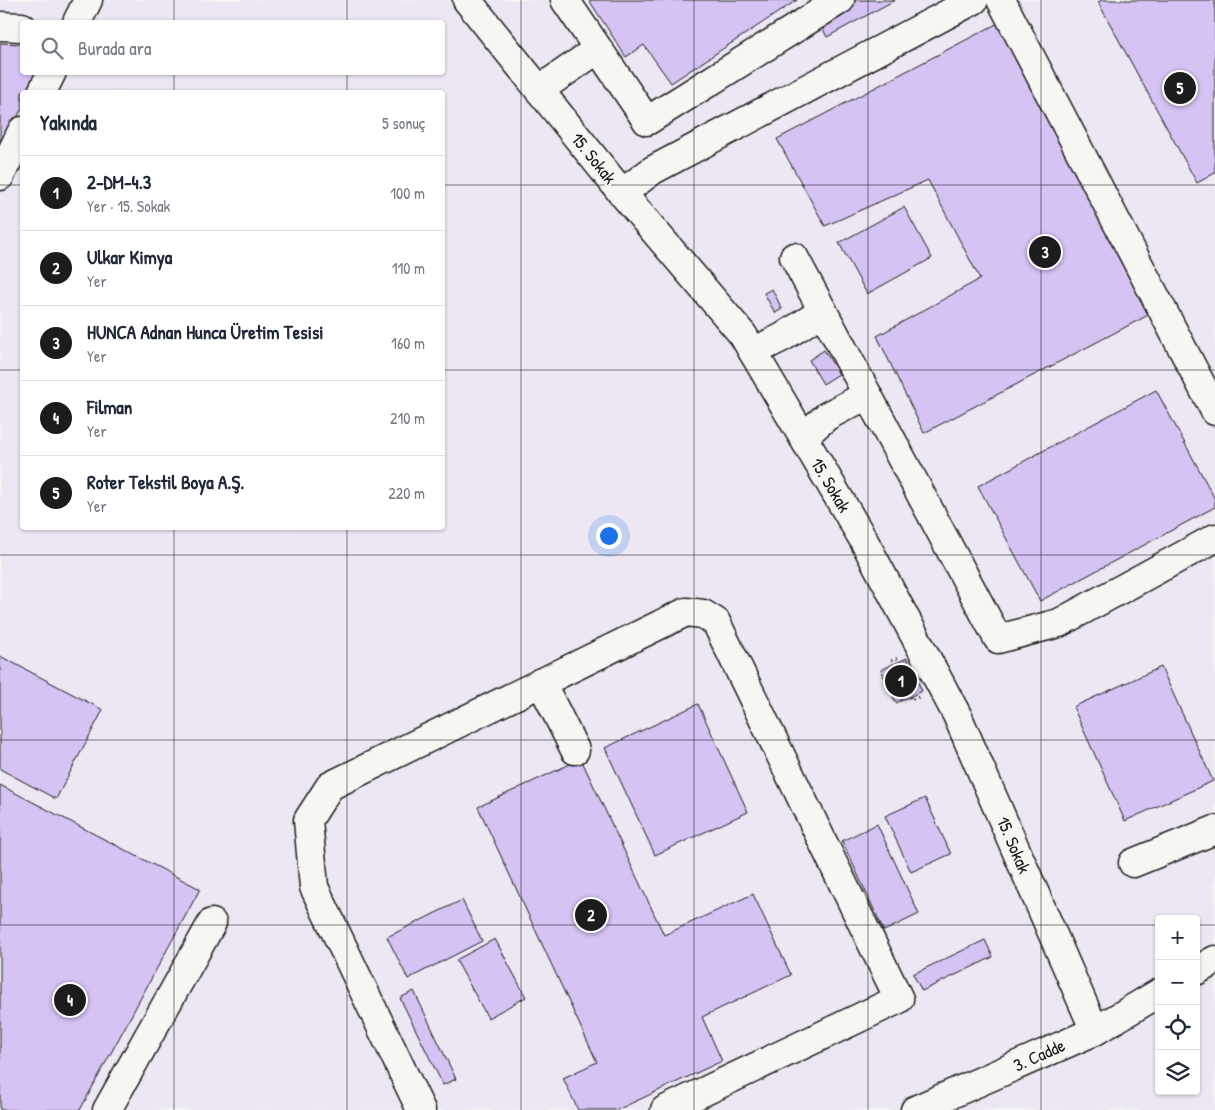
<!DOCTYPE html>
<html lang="tr">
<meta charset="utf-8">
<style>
:root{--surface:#fff;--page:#f6f6f7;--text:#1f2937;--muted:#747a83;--line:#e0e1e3;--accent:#1c1c1c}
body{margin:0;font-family:"Patrick Hand",sans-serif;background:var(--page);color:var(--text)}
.controls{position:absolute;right:15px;bottom:15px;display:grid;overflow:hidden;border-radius:5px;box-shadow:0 1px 4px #0004}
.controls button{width:45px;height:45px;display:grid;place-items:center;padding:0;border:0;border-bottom:1px solid var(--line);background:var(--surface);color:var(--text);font:25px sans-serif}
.you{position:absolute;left:608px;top:535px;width:18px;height:18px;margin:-12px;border:4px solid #fff;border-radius:50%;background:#1a73e8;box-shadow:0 0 0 8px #1a73e833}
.badge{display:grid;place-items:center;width:32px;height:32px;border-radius:50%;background:var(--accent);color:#fff;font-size:16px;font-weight:700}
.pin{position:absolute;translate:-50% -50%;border:2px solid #fff;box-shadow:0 1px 5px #0006}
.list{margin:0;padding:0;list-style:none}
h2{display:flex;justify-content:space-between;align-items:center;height:65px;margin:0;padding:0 20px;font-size:21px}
h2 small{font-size:16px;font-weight:400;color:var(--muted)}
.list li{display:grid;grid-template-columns:32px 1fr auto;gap:15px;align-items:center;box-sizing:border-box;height:75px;padding:0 20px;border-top:1px solid var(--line)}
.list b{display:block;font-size:19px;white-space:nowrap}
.list p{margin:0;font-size:16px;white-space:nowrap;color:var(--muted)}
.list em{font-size:16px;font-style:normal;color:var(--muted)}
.icon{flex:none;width:28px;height:28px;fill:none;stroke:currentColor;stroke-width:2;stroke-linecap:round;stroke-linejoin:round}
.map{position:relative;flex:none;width:1215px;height:1110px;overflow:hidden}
.search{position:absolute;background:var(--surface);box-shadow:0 1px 4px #0004;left:20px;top:20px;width:425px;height:55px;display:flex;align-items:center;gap:12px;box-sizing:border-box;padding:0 18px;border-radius:5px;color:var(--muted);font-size:19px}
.panel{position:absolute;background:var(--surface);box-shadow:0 1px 4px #0004;left:20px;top:90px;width:425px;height:440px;border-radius:5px}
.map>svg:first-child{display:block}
.built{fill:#ece7f3;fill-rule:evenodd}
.building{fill:#d5c3f4;stroke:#1c1c1c}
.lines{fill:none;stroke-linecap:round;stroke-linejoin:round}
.minor-casing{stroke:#1c1c1c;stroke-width:31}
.path{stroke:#1c1c1c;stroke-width:3;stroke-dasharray:1 4;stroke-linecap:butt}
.minor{stroke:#f6f6f2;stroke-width:28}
.grid{fill:none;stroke:#1c1c1c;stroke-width:1;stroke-opacity:0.55}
.labels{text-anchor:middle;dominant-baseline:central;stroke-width:5;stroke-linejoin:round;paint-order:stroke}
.street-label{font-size:18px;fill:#1c1c1c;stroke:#f6f6f2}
</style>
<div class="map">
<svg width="1215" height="1110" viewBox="0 0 1215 1110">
<rect width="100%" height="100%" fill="#f6f6f2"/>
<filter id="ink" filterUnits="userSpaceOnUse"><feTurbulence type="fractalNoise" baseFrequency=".02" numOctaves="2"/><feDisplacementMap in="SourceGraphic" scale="10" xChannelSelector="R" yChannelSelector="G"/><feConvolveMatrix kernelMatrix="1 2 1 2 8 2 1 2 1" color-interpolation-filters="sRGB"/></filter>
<g filter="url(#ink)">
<!-- built -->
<path class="built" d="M 0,0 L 1215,0 L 1215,1110 L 0,1110 ZM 22,22 L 442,22 L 442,72 L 22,72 ZM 22,92 L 442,92 L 442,528 L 22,528 ZM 1159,919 L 1196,919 L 1196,1091 L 1159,1091 Z"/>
<!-- building -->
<g class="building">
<path d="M 589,0 L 797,0 L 671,83 L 644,45 L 626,57 Z"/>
<path d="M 856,0 L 895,0 L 827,37 L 819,21 Z"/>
<path d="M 1102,0 L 1215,0 L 1215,173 L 1197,183 L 1098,2 Z"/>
<path d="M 1004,20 L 1156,311 L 924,433 L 877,336 L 980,279 L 928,180 L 825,226 L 777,139 Z"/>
<path d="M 0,43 L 22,44 L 22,72 L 41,72 L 31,92 L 22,92 L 22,108 L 0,152 Z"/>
<path d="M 904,207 L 932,258 L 867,294 L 839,243 Z"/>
<path d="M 772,289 L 782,309 L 775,313 L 764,293 Z"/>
<path d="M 824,350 L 839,374 L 823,384 L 809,360 Z"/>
<path d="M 1156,390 L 1215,499 L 1215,507 L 1040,601 L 978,486 Z"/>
<path d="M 0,656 L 103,710 L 56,799 L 0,769 Z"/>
<path d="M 907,658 L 922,691 L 896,703 L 881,670 Z"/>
<path d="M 1161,667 L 1213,781 L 1125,821 L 1073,707 Z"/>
<path d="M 698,704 L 748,812 L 655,855 L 605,748 Z"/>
<path d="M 581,759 L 664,935 L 753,894 L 791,975 L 702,1017 L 722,1061 L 617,1110 L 578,1110 L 563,1078 L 597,1062 L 478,807 Z"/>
<path d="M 0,785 L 200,889 L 80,1110 L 0,1110 Z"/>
<path d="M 925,798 L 951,854 L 911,872 L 885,816 Z"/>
<path d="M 877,824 L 919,914 L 884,931 L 842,841 Z"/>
<path d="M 462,900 L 482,941 L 408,979 L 387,937 Z"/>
<path d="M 495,939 L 526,997 L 488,1018 L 456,960 Z"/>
<path d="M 985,940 L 993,957 L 922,991 L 913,974 Z"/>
<path d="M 414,991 L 456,1079 L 443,1085 L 400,998 Z"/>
</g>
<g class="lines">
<defs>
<g id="minor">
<path d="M 467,0 L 622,193 L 743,335 L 863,539 L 957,715 L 1095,1031"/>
<path d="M 565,0 L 647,121 L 840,0"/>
<path d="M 1001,0 L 1215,411"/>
<path d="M 77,22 L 88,0"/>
<path d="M 0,26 L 22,27"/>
<path d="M 539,90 L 598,49"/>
<path d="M 42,92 L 52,72"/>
<path d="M 0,176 L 22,131"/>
<path d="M 622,193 L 653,170 L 974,0"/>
<path d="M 794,257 L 998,639 L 1059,623 L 1215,538"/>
<path d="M 753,352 L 783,337 L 823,311"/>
<path d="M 803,437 L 827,416 L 867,395"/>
<path d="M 541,682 L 575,750"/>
<path d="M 1133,863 L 1215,830"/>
<path d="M 1196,971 L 1215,960"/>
<path d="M 107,1110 L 212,923"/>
<path d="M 421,1110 L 314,887 L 308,820 L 330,786 L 686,612 L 703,614 L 716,622 L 899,999 L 665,1110"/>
<path d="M 915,1110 L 1095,1031 L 1159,993"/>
</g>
</defs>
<!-- minor casing -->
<use href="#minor" class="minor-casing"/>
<!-- path -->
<g class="path">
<path d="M 893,665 L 891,661 L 900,657"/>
<path d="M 910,697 L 911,700 L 919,697"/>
</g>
<!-- minor -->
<use href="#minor" class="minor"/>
</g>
</g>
<!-- grid -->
<path class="grid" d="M 174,0 L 174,22M 347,0 L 347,22M 521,0 L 521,1110M 694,0 L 694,1110M 868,0 L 868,1110M 1041,0 L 1041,1110M 174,72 L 174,92M 347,72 L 347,92M 0,185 L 22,185M 442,185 L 1215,185M 0,370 L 22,370M 442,370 L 1215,370M 174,528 L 174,1110M 347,528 L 347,1110M 0,555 L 1215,555M 0,740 L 1215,740M 0,925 L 1159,925M 1196,925 L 1215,925"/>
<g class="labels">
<!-- street labels -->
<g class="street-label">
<text transform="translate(594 158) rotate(51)">15. Sokak</text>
<text transform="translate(831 485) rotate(59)">15. Sokak</text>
<text transform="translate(1014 845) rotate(67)">15. Sokak</text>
<text transform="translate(1039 1055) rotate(-24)">3. Cadde</text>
</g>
</g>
</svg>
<div class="controls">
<button>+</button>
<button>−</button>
<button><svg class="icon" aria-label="locate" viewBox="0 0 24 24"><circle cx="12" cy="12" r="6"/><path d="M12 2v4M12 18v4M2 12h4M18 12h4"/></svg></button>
<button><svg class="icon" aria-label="layers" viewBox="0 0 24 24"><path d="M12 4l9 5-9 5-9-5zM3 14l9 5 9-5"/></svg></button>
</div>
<div class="you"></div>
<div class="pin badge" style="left:901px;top:681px">1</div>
<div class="pin badge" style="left:591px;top:915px">2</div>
<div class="pin badge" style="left:1045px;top:252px">3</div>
<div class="pin badge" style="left:70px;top:1000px">4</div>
<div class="pin badge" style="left:1180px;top:88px">5</div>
<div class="search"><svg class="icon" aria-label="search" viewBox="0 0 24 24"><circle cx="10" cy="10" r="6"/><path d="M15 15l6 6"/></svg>Burada ara</div>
<section class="panel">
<h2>Yakında<small>5 sonuç</small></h2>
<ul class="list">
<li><span class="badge">1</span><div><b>2-DM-4.3</b><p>Yer · 15. Sokak</p></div><em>100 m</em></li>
<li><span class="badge">2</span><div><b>Ulkar Kimya</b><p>Yer</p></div><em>110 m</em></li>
<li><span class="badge">3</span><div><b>HUNCA Adnan Hunca Üretim Tesisi</b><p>Yer</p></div><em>160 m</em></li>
<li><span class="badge">4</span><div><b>Filman</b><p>Yer</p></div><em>210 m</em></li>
<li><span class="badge">5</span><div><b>Roter Tekstil Boya A.Ş.</b><p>Yer</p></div><em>220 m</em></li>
</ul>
</section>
</div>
